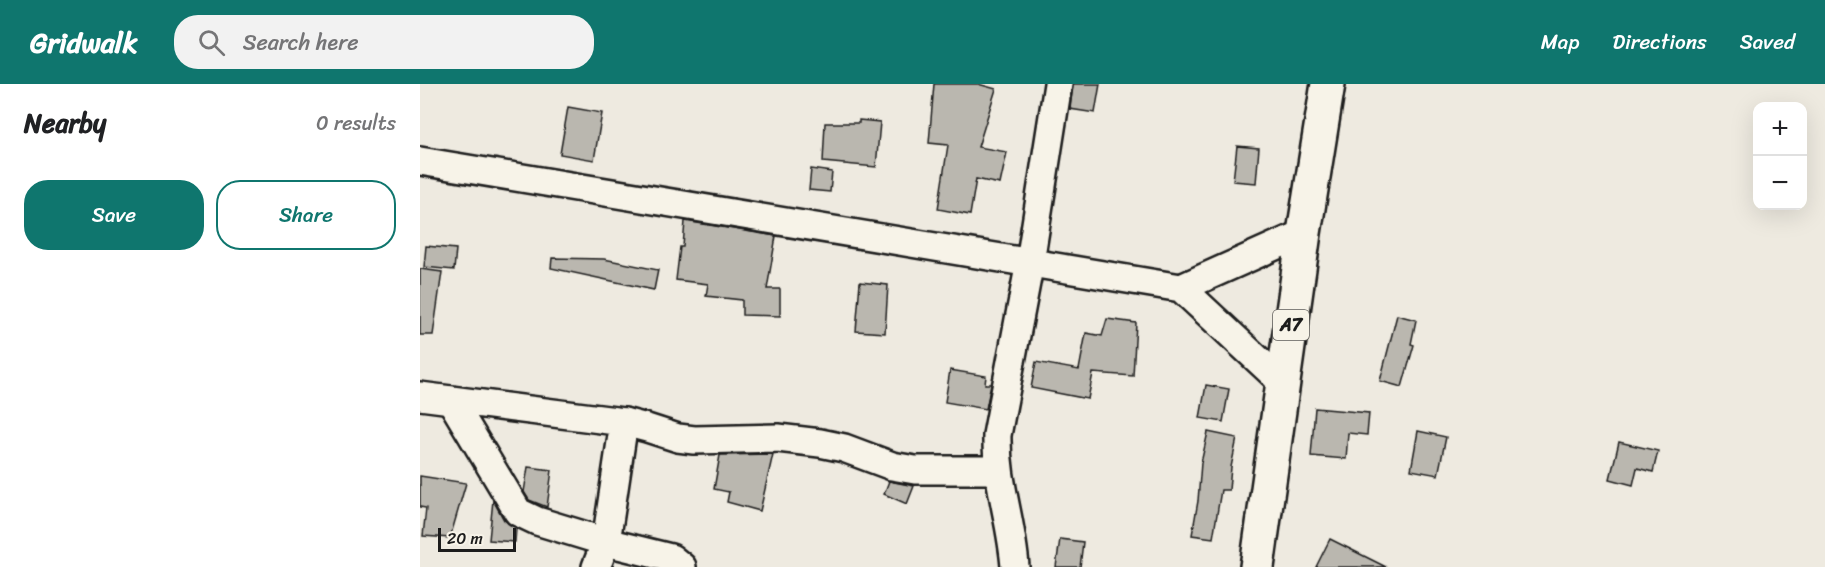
<!DOCTYPE html>
<meta charset="utf-8">
<style>
:root{--surface:#fff;--page:#f2f2f2;--text:#202124;--muted:#757577;--line:#e0e0e0;--accent:#0f766e}
body{margin:0;font-family:Sriracha,sans-serif;background:var(--page);color:var(--text)}
.controls{position:absolute;right:18px;top:18px;display:grid;overflow:hidden;border-radius:12px;box-shadow:0 6px 24px #0002}
.controls button{width:54px;height:54px;display:grid;place-items:center;padding:0;border:0;border-bottom:2px solid var(--line);background:var(--surface);color:var(--text);font:30px sans-serif}
.scale{position:absolute;left:18px;bottom:15px;width:78px;box-sizing:border-box;padding-left:6px;border:3px solid #1c1c1c;border-top:0;font-size:16px;line-height:21px;white-space:nowrap;color:#1c1c1c;-webkit-text-stroke:4px #f7f3e8;paint-order:stroke}
.list{margin:0;padding:0;list-style:none}
h2{display:flex;justify-content:space-between;align-items:center;height:78px;margin:0;padding:0 24px;font-size:26px}
h2 small{font-size:20px;font-weight:400;color:var(--muted)}
.actions{display:flex;gap:12px;padding:18px 24px}
.actions a{flex:1;padding:14px 0;border:2px solid var(--accent);border-radius:24px;text-align:center;font-size:21px;color:var(--accent)}
.actions .main{background:var(--accent);color:#fff}
.icon{flex:none;width:33px;height:33px;fill:none;stroke:currentColor;stroke-width:2;stroke-linecap:round;stroke-linejoin:round}
.map{position:relative;flex:none;width:1405px;height:483px;overflow:hidden}
header{display:flex;align-items:center;gap:36px;box-sizing:border-box;height:84px;padding:0 30px;background:var(--accent);color:#fff}
header strong{font-size:28px}
nav{display:flex;gap:33px;margin-inline-start:auto;font-size:21px}
.search{width:420px;height:54px;background:var(--page);display:flex;align-items:center;gap:15px;box-sizing:border-box;padding:0 21px;border-radius:24px;color:var(--muted);font-size:22px}
main{display:flex}
aside{flex:1;background:var(--surface)}
.map>svg:first-child{display:block}
.building{fill:#bab7af;stroke:#1c1c1c;stroke-width:1.5}
.lines{fill:none;stroke-linecap:round;stroke-linejoin:round}
.minor-casing{stroke:#1c1c1c;stroke-width:32}
.trunk-casing{stroke:#1c1c1c;stroke-width:38}
.minor{stroke:#f7f3e8;stroke-width:27}
.trunk{stroke:#f7f3e8;stroke-width:33}
.labels{text-anchor:middle;dominant-baseline:central;stroke-width:5;stroke-linejoin:round;paint-order:stroke}
.shield{fill:#f7f3e8;stroke:#5e5c59;stroke-width:1.5}
.shield-label{font-size:18px;font-weight:bold;fill:#1c1c1c}
</style>
<header>
<strong>Gridwalk</strong>
<div class="search"><svg class="icon" aria-label="search" viewBox="0 0 24 24"><circle cx="10" cy="10" r="6"/><path d="M15 15l6 6"/></svg>Search here</div>
<nav><a>Map</a><a>Directions</a><a>Saved</a></nav>
</header>
<main>
<aside>
<h2>Nearby<small>0 results</small></h2>
<ul class="list">
</ul>
<div class="actions"><a class="main">Save</a><a>Share</a></div>
</aside>
<div class="map">
<svg width="1405" height="483" viewBox="0 0 1405 483">
<rect width="100%" height="100%" fill="#eeeae0"/>
<filter id="ink" filterUnits="userSpaceOnUse"><feTurbulence type="fractalNoise" baseFrequency=".0167" numOctaves="2"/><feDisplacementMap in="SourceGraphic" scale="12" xChannelSelector="R" yChannelSelector="G"/><feConvolveMatrix kernelMatrix="1 2 1 2 8 2 1 2 1" color-interpolation-filters="sRGB"/></filter>
<g filter="url(#ink)">
<!-- building -->
<g class="building">
<path d="M 514,0 L 558,0 L 576,5 L 558,63 L 587,68 L 580,100 L 556,95 L 550,131 L 518,125 L 528,61 L 509,59 Z"/>
<path d="M 653,0 L 680,0 L 675,29 L 650,25 Z"/>
<path d="M 148,23 L 182,29 L 174,76 L 140,70 Z"/>
<path d="M 439,36 L 460,38 L 456,83 L 403,78 L 405,39 L 439,39 Z"/>
<path d="M 817,62 L 839,64 L 836,99 L 813,97 Z"/>
<path d="M 391,85 L 412,88 L 410,108 L 389,106 Z"/>
<path d="M 265,137 L 356,152 L 347,205 L 360,205 L 360,232 L 322,231 L 322,216 L 286,212 L 288,200 L 256,196 L 260,163 L 263,163 Z"/>
<path d="M 6,162 L 36,165 L 34,186 L 4,183 Z"/>
<path d="M 132,174 L 184,175 L 238,186 L 234,206 L 131,184 Z"/>
<path d="M 0,185 L 22,188 L 13,251 L 0,251 Z"/>
<path d="M 440,198 L 468,201 L 465,249 L 436,247 Z"/>
<path d="M 977,231 L 996,236 L 991,260 L 994,261 L 982,303 L 960,297 Z"/>
<path d="M 687,235 L 716,239 L 713,292 L 673,289 L 668,315 L 611,304 L 616,278 L 659,286 L 666,249 L 682,252 Z"/>
<path d="M 530,286 L 566,292 L 565,300 L 571,300 L 566,325 L 525,318 Z"/>
<path d="M 786,301 L 809,305 L 803,338 L 780,334 Z"/>
<path d="M 895,324 L 949,329 L 947,351 L 928,349 L 926,375 L 891,372 Z"/>
<path d="M 998,347 L 1026,353 L 1018,391 L 991,386 Z"/>
<path d="M 788,348 L 817,354 L 811,383 L 809,406 L 801,406 L 793,454 L 772,451 L 778,417 L 781,379 Z"/>
<path d="M 1199,358 L 1238,367 L 1233,388 L 1217,384 L 1213,401 L 1190,395 Z"/>
<path d="M 353,370 L 340,427 L 307,418 L 309,408 L 294,405 L 300,371 Z"/>
<path d="M 108,383 L 132,386 L 127,423 L 109,416 L 104,408 Z"/>
<path d="M 0,392 L 46,399 L 30,454 L 3,452 L 6,424 L 0,423 Z"/>
<path d="M 469,397 L 494,402 L 487,420 L 464,410 Z"/>
<path d="M 73,416 L 84,436 L 96,444 L 95,458 L 69,456 Z"/>
<path d="M 640,455 L 663,458 L 660,483 L 636,483 Z"/>
<path d="M 910,455 L 966,483 L 896,483 Z"/>
</g>
<g class="lines">
<defs>
<g id="minor">
<path d="M 0,77 L 761,204 L 863,299"/>
<path d="M 761,204 L 884,149"/>
<path d="M 0,312 L 204,338 L 227,344 L 258,354 L 274,356 L 358,354 L 400,359 L 424,364 L 472,382 L 495,386 L 578,386"/>
<path d="M 31,316 L 98,428 L 117,437 L 186,458 L 251,474 L 262,483"/>
<path d="M 176,483 L 186,458 L 204,338"/>
<path d="M 595,483 C 592,438 576,398 577,351 L 610,178 L 638,0"/>
</g>
<path id="trunk" d="M 837,483 L 884,149 L 908,0"/>
</defs>
<!-- minor casing -->
<use href="#minor" class="minor-casing"/>
<!-- trunk casing -->
<use href="#trunk" class="trunk-casing"/>
<!-- minor -->
<use href="#minor" class="minor"/>
<!-- trunk -->
<use href="#trunk" class="trunk"/>
</g>
</g>
<g class="labels">
<!-- shield labels -->
<rect class="shield" x="853" y="226" width="36" height="30" rx="4.5"/>
<g class="shield-label">
<text x="871" y="241">A7</text>
</g>
</g>
</svg>
<div class="controls">
<button>+</button>
<button>−</button>
</div>
<div class="scale">20 m</div>
</div>
</main>
